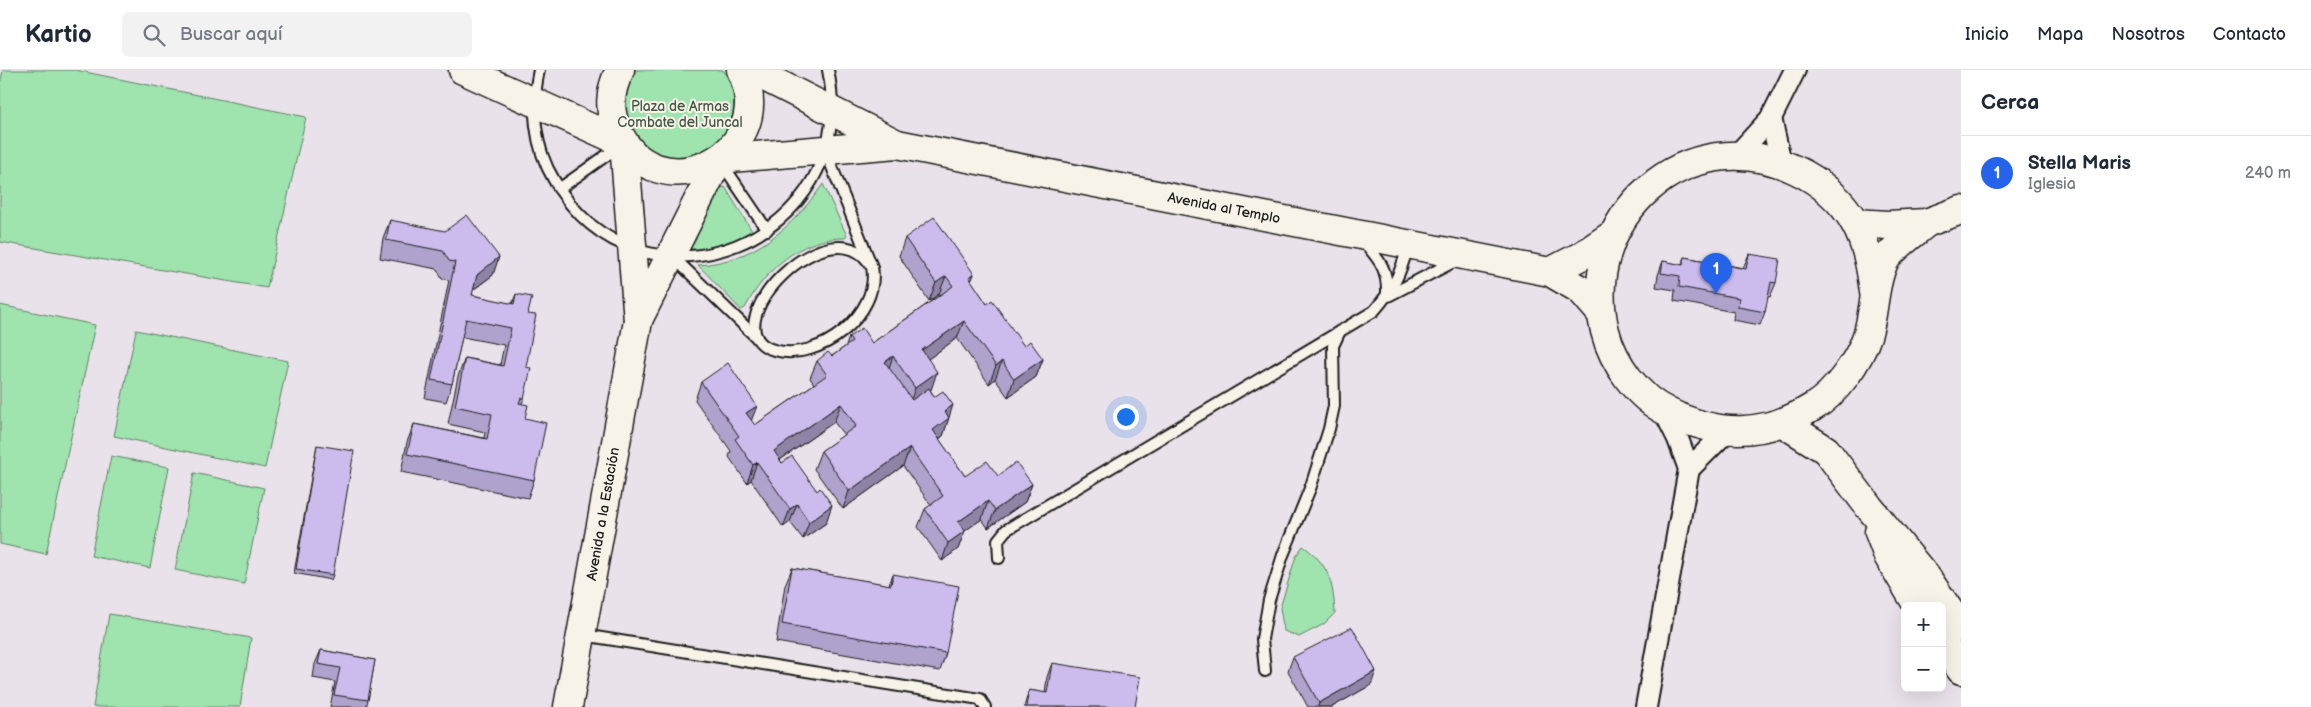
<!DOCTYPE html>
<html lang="es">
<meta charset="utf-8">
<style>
:root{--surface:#fff;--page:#f2f2f3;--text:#1f2937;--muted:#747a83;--line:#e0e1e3;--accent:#2563eb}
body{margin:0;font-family:"Balsamiq Sans",sans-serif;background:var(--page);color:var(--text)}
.controls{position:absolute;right:15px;bottom:15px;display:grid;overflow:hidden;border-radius:8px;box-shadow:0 5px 20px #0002}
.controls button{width:45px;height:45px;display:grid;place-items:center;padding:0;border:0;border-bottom:1px solid var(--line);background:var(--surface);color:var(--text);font:25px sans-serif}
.you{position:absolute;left:1125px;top:346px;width:18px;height:18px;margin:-12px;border:4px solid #fff;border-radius:50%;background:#1a73e8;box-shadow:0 0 0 8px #1a73e833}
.badge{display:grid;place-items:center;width:32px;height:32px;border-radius:50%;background:var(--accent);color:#fff;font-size:16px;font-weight:700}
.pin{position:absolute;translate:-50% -41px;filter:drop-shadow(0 1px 2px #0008)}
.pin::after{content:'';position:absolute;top:26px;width:18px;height:15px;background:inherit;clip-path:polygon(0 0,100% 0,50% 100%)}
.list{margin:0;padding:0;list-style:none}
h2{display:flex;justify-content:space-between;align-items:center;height:65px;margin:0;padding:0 20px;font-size:21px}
h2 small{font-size:16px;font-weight:400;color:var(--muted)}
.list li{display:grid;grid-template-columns:32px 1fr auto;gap:15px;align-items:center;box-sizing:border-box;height:75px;padding:0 20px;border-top:1px solid var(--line)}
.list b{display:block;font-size:19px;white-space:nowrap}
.list p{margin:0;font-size:16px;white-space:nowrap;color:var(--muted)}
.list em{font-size:16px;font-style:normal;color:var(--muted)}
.icon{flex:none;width:28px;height:28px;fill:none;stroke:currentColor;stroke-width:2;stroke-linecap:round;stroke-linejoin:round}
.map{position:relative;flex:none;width:1961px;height:637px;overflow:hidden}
header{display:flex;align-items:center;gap:30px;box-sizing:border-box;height:70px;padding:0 25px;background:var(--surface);border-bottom:1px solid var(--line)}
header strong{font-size:24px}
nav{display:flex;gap:28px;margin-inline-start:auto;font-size:18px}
.search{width:350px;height:45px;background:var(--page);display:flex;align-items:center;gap:12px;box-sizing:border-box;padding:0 18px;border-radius:8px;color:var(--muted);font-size:19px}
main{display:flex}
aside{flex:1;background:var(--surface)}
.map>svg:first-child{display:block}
.green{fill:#9fe3ae;stroke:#5e8065}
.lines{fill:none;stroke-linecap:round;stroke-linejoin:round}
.lane-casing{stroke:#1c1c1c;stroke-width:14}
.street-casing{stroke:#1c1c1c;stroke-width:24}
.secondary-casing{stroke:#1c1c1c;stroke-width:31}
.lane{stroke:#f7f3e8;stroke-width:10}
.street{stroke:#f7f3e8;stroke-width:20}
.secondary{stroke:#f7f3e8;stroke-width:28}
.wall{fill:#afa2cc;stroke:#1c1c1c}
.shaded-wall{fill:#8f84a6;stroke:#1c1c1c}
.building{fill:#ccbced;stroke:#1c1c1c}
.labels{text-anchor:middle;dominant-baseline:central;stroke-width:4;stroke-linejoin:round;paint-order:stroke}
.park-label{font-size:14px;fill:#435848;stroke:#f7f3e8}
.street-label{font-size:14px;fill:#1c1c1c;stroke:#f7f3e8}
</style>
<header>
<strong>Kartio</strong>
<div class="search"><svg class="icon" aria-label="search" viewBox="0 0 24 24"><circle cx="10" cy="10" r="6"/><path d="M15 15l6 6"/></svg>Buscar aquí</div>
<nav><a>Inicio</a><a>Mapa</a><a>Nosotros</a><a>Contacto</a></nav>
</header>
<main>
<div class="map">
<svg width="1961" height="637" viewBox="0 0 1961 637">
<rect width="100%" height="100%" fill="#eae2ea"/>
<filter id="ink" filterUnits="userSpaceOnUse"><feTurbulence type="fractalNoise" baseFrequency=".02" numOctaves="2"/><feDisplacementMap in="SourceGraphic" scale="10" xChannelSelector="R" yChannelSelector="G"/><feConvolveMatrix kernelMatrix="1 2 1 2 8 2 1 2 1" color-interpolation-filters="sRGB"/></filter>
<g filter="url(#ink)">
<!-- green -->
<g class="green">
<path d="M 3,0 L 75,0 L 306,47 L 267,218 L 0,172 L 0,15 Z"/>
<path d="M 636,0 L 723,0 C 768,70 661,127 628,51 C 621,34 626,14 636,0 Z"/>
<path d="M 823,114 L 847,166 L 845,168 C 799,168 765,200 745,238 L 741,240 L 698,195 C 753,192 792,158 823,114 Z"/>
<path d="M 725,117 L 752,161 L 738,171 L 692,181 L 690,176 L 720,118 Z"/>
<path d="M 0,235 L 95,255 L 46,484 L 0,474 Z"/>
<path d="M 136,260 L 288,291 L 265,398 L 114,366 Z"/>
<path d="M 111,386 L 169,397 L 150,498 L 91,486 Z"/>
<path d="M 194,403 L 264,418 L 244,514 L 175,500 Z"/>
<path d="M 1303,476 C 1329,494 1333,512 1335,543 L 1324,554 L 1299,567 L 1284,561 L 1280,538 L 1296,486 Z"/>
<path d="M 109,544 L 251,568 L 240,637 L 93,637 Z"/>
</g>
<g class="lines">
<defs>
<g id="lane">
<path d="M 539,0 C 531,37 534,77 554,110 C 640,260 863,171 828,0"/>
<path d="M 826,82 L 872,197 C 881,244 819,293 774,280 C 706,261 832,127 872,197"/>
<path d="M 721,92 L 767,160"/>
<path d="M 559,119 L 621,75"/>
<path d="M 1364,172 C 1380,191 1388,199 1387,225"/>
<path d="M 672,186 L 757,268"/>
<path d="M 1388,226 L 1457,190"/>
<path d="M 999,488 L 998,470 L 1006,460 L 1374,241 C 1394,218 1400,205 1408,176"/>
<path d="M 583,565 L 980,629 L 985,637"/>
<path d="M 1265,601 L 1262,569 L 1269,530 L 1283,485 L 1311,416 L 1329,359 L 1334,336 L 1333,276 L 1340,261"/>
</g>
<g id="street">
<path d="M 1771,48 L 1781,93"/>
<path d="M 1737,85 L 1771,48 L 1795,0"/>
<path d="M 1689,399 L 1727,361"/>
<path d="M 1646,637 L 1689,399 L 1678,369 L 1664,341"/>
</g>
<g id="secondary">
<path d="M 463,0 L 624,73 L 638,251 L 568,637"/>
<path d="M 620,0 C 610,19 608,40 617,59 C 653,145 782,87 741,0"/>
<path d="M 751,0 L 897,74 L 1550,202 L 1581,220 L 1600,242"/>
<path d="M 1855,153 L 1888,155 L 1926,153 L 1961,140"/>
<path d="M 1550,202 L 1581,186 L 1612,165"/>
<path d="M 1874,222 C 1871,198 1867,175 1855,153 C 1842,130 1820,111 1796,100 C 1687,48 1577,147 1605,261 C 1613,293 1638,328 1668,342 C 1718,367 1765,367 1813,337 C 1835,324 1859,291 1867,266 C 1875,242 1873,215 1884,192 C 1890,180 1916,162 1926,153"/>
<path d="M 638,250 L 719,89 L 897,74"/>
<path d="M 1783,353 L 1826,380 L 1869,437 L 1927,508 L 1961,558"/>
<path d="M 1879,462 L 1888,486 L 1918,536"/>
<path d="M 1942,572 L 1961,600"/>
</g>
</defs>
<!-- lane casing -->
<use href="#lane" class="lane-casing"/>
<!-- street casing -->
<use href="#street" class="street-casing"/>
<!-- secondary casing -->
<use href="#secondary" class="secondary-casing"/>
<!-- lane -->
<use href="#lane" class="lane"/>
<!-- street -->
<use href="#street" class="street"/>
<!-- secondary -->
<use href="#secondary" class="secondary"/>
</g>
<!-- wall -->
<g class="wall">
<path d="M 390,150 L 493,205 L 473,220 L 472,225 L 512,234 L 516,224 L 528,244 L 524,329 L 522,333 L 534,410 L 528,428 L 401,402 L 407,372 L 414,354 L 484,368 L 485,362 L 448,354 L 458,306 L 465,288 L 500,295 L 504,275 L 462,267 L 452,314 L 446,332 L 425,328 L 449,210 L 442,209 L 437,199 L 380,188 L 383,168 Z"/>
<path d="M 905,168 L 974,204 L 971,211 L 987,234 L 1024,276 L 1043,289 L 1036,307 L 1008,327 L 995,309 L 989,314 L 957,268 L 928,289 L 931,320 L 930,320 L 949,347 L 943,366 L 939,369 L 965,406 L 998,406 L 1032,414 L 1025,432 L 988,458 L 982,449 L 964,461 L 958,479 L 942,491 L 918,457 L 925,439 L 931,435 L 903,396 L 843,439 L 814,399 L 821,381 L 844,365 L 834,352 L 780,390 L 826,453 L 803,469 L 790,452 L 783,457 L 751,410 L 747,413 L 729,387 L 731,381 L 695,330 L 701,312 L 751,351 L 755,355 L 814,314 L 810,308 L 817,291 L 832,286 L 846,276 L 849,267 L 872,273 L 940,225 L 939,224 L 929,231 L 899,186 Z"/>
<path d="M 1749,184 L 1776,213 L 1770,227 L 1768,226 L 1765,242 L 1760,255 L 1733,250 L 1734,242 L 1674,231 L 1675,220 L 1656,217 L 1658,205 L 1663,191 L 1682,195 L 1685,187 L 1743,198 Z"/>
<path d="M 317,375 L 333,505 L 331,510 L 294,503 L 316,380 Z"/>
<path d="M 792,498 L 889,515 L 893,504 L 946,583 L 940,601 L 776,572 L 785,515 Z"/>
<path d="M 321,580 L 375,590 L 368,630 L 366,637 L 330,637 L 335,612 L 313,608 L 315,594 Z"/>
<path d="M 1293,587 L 1371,615 L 1332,637 L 1308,637 L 1288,601 Z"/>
<path d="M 1052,593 L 1135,637 L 1024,637 L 1029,620 L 1045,623 L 1047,607 Z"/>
</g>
<!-- shaded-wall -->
<g class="shaded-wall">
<path d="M 499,187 L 493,205 L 470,222 L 477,205 Z"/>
<path d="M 974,204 L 967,222 L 969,207 Z"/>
<path d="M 946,206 L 939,224 L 929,231 L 936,213 Z"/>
<path d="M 964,251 L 957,268 L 916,298 L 922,280 Z"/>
<path d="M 893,286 L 887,304 L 885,292 Z"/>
<path d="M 1043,289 L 1036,307 L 1008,327 L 1014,309 Z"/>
<path d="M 1002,291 L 995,309 L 989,314 L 996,296 Z"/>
<path d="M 937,302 L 931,320 L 909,335 L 915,318 Z"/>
<path d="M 841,334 L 834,352 L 767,399 L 774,381 Z"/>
<path d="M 953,335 L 943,366 L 926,378 L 933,360 L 945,341 Z"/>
<path d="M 757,336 L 750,354 L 746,343 Z"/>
<path d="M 910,378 L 903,396 L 843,439 L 849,421 Z"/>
<path d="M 757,392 L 751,410 L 747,413 L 753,395 Z"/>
<path d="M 1032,414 L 1025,432 L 988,458 L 995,440 Z"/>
<path d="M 988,431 L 982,449 L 952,470 L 958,452 Z"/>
<path d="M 797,434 L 790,452 L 783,457 L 790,439 Z"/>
<path d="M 832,435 L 826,453 L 803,469 L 809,452 Z"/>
<path d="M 965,461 L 958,479 L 942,491 L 948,473 Z"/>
<path d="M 1376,601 L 1371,615 L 1332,637 L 1318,637 L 1319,633 Z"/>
</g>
<!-- building -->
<g class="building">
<path d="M 467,145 L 499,187 L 477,205 L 472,225 L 514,234 L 516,224 L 532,227 L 528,244 L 536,245 L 526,297 L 531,298 L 524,329 L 521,328 L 519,333 L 528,335 L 525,348 L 546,353 L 534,410 L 407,384 L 414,354 L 487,369 L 492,344 L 455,336 L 465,288 L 503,296 L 511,258 L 466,249 L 452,314 L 431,310 L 455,192 L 449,191 L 443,181 L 386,170 L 390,150 L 445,161 Z"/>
<path d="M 934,147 L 974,204 L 969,207 L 987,234 L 992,230 L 1024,276 L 1030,271 L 1043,289 L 1014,309 L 1002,291 L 996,296 L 964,251 L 922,280 L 937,302 L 915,318 L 893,286 L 885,292 L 912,330 L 929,318 L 934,327 L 943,321 L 953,335 L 945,341 L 949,348 L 933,360 L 965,406 L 987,391 L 998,406 L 1016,392 L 1032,414 L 995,440 L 988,431 L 958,452 L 965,461 L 948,473 L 925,439 L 943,426 L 910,378 L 849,421 L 821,381 L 856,356 L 841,334 L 774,381 L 782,393 L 792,386 L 817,421 L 820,418 L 832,435 L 809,452 L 797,434 L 790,439 L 757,392 L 753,395 L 735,369 L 739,366 L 701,312 L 728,293 L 757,336 L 746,343 L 755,355 L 827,305 L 817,291 L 828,282 L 832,286 L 852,272 L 849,267 L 862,258 L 872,273 L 953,216 L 946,206 L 936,213 L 905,168 Z"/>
<path d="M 1749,184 L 1780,189 L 1776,213 L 1771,212 L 1765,242 L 1738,237 L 1739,228 L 1679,217 L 1680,206 L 1661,203 L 1663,191 L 1683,195 L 1685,187 L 1746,199 Z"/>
<path d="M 317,375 L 354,381 L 333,505 L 296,499 Z"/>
<path d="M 792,498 L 891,515 L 893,504 L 959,516 L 946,583 L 782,554 Z"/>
<path d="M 1352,557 L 1376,601 L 1319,633 L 1293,587 Z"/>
<path d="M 321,580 L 375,590 L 368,630 L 334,625 L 340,598 L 318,594 Z"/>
<path d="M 1052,593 L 1140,607 L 1135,637 L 1026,637 L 1029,620 L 1047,623 Z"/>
</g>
</g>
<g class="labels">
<!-- park labels -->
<g class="park-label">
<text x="680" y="36">Plaza de Armas<tspan x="680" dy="16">Combate del Juncal</tspan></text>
</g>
<!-- street labels -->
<g class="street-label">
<text transform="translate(1224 138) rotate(11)">Avenida al Templo</text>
<text transform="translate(603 444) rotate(-80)">Avenida a la Estación</text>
</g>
</g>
</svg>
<div class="controls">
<button>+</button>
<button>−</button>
</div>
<div class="you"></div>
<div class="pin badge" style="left:1716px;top:224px">1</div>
</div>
<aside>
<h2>Cerca<small></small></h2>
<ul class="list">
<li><span class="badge">1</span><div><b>Stella Maris</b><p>Iglesia</p></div><em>240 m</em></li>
</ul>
</aside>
</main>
